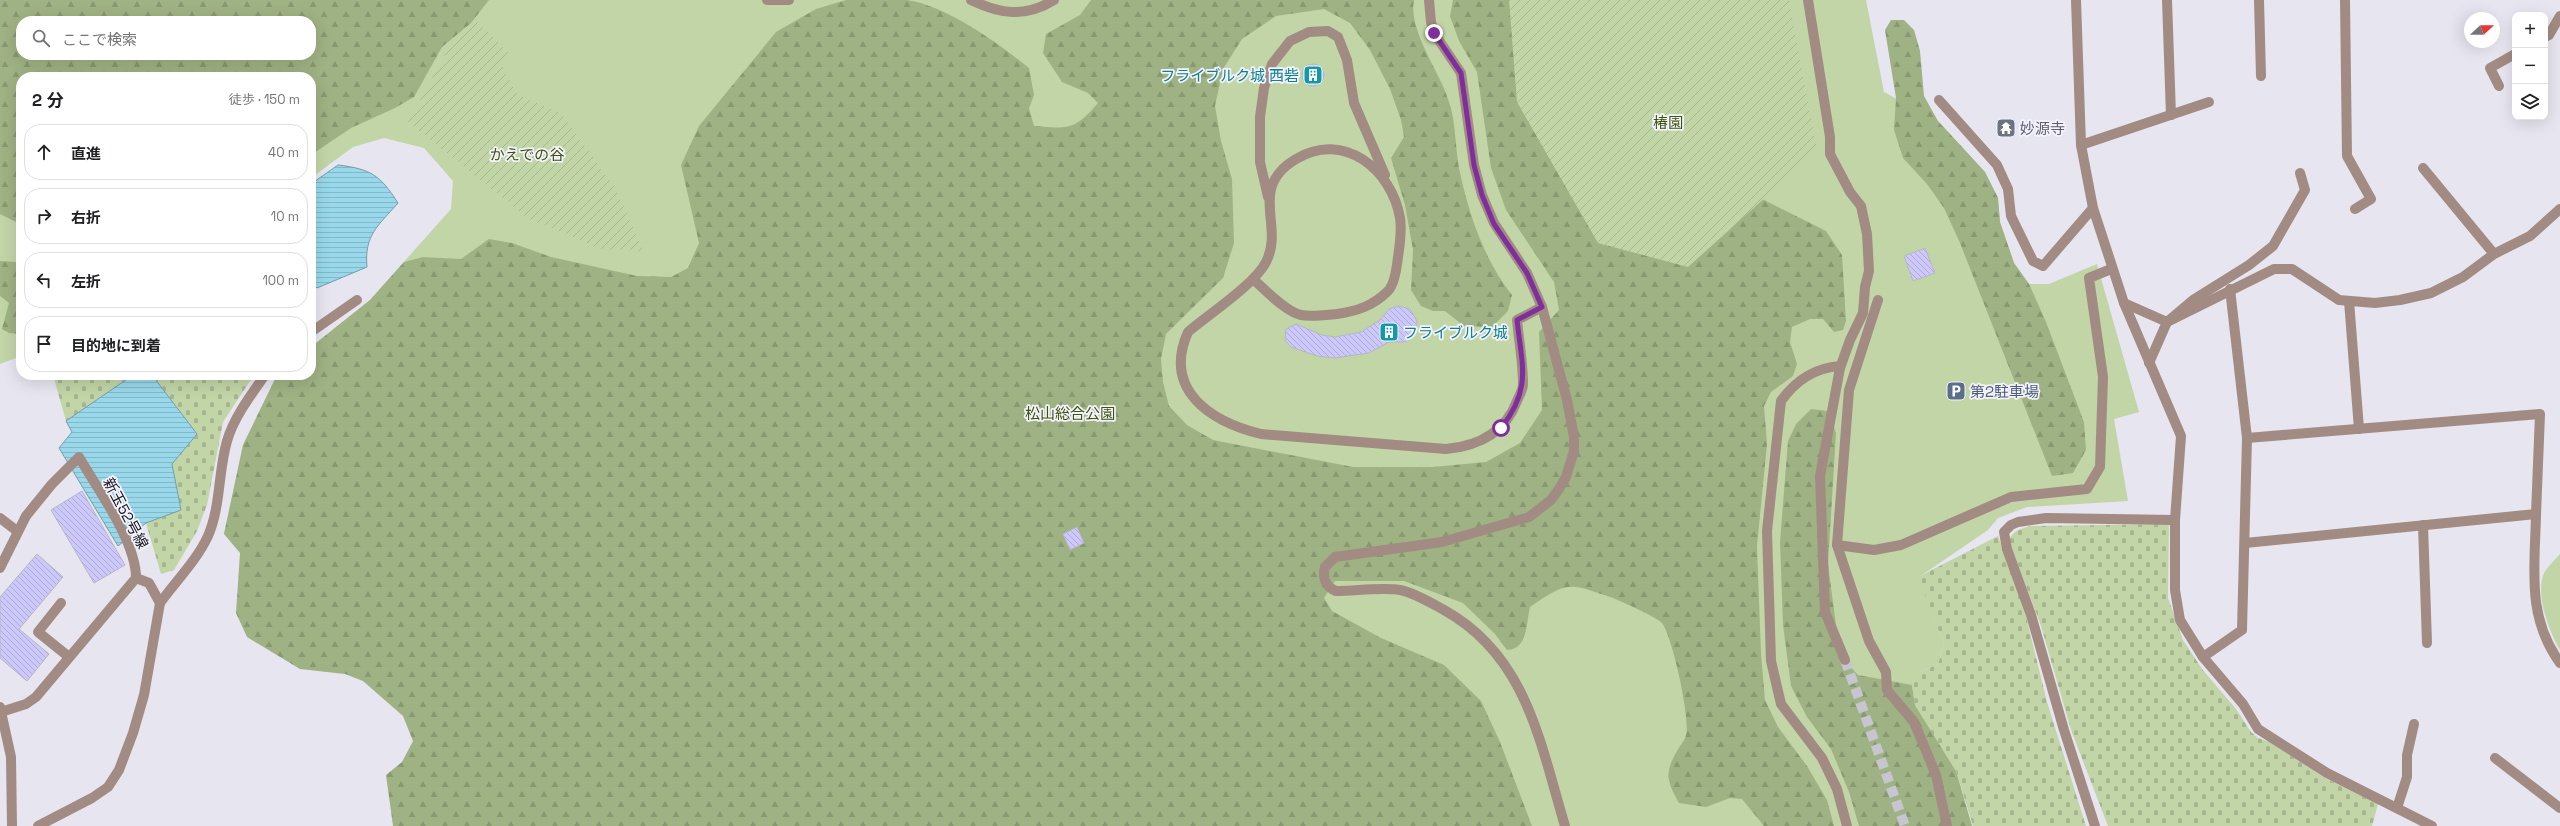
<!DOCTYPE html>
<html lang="ja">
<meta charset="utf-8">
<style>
:root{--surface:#fff;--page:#f2f2f2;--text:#202124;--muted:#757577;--line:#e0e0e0}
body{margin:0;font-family:"Space Grotesk","Noto Sans JP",sans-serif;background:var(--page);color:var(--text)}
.controls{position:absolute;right:12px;top:12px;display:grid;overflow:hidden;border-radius:8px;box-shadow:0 4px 16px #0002}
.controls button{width:36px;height:36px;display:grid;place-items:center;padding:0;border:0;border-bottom:1px solid var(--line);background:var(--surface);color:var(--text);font:20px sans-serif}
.compass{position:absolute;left:2464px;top:12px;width:36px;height:36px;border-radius:50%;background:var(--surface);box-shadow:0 4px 16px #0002;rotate:69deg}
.stop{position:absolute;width:12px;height:12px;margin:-9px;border:3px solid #7f2e9e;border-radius:50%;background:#fff}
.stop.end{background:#7f2e9e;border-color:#fff;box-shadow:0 1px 4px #0008}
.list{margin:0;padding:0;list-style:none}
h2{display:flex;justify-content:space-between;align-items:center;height:52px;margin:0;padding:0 16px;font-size:17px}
h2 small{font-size:13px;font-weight:400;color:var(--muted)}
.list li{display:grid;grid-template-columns:26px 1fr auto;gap:12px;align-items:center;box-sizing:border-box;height:56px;margin:0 8px 8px;padding:0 8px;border:1px solid var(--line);border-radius:16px}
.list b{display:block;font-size:15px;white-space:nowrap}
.list em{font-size:13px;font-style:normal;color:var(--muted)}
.icon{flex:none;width:22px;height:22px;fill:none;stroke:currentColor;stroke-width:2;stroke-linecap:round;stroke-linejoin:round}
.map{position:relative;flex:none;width:2560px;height:826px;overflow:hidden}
.search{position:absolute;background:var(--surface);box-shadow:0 4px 16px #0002;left:16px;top:16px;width:300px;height:44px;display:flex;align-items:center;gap:10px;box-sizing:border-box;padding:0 14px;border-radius:16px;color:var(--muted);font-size:15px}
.panel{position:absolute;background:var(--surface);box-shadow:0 4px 16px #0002;left:16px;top:72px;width:300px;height:308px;border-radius:16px}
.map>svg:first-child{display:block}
.green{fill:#c2d5a7;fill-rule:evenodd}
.forest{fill:url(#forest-firs);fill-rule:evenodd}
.cemetery{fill:url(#cemetery-stones)}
.garden{fill:url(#garden-furrows)}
.water{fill:url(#water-rules);stroke:#719eab}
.building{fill:url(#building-back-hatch);stroke:#b7b7c1}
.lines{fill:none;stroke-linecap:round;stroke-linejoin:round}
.tertiary-tunnel{stroke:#c7c6d0;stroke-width:10;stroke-dasharray:10 5;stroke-linecap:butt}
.pedestrian{stroke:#a28b82;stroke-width:10}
.minor{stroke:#a28b82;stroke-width:10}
.tertiary{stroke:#a28b82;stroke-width:10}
.route{stroke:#7f2e9e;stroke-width:5}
.labels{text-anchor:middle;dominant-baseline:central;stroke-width:3.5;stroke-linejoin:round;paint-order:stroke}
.culture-label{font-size:15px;fill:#0d838f;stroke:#f3f2fe;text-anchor:end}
.park-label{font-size:15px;fill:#3d5409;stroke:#f3f2fe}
.worship-label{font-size:15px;fill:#5b616d;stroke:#f3f2fe;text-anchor:start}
.service-label{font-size:15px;fill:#4e5e75;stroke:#f3f2fe;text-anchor:start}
.street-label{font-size:15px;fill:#151519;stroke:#f3f2fe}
</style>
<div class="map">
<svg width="2560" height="826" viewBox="0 0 2560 826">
<defs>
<pattern id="forest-firs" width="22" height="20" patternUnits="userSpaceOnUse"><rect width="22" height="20" fill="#9fb283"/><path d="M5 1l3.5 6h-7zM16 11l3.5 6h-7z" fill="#889871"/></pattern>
<pattern id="cemetery-stones" width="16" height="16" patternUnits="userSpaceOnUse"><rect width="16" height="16" fill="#c2d5a7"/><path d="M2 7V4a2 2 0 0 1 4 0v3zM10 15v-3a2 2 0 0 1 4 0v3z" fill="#a6b68f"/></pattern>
<pattern id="garden-furrows" width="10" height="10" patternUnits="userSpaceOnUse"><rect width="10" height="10" fill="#c2d5a7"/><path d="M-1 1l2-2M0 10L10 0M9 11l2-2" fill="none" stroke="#a6b68f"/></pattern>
<pattern id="water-rules" width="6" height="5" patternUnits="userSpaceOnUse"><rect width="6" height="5" fill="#98d8ea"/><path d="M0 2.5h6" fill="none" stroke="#82b8c8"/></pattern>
<pattern id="building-back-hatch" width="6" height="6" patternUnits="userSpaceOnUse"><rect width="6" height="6" fill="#cdc8fa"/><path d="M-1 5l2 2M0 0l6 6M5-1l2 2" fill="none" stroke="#afabd6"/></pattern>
</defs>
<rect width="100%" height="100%" fill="#e6e5f0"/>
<!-- green -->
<g class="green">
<path d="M 0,0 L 1866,0 L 1884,92 L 1938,121 L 1985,172 L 1998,198 L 2000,222 L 2014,263 L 2029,284 L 2049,284 L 2097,264 L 2139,412 L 2114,419 L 2128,501 L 2027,507 L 1998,518 L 1988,530 L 1919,577 L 1944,644 L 1938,664 L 1920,672 L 1956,771 L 1972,826 L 668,826 L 224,534 L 243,445 L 277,375 L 311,375 L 311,347 L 370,300 L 451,209 L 453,181 L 424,148 L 384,138 L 353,147 L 311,178 L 311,77 L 21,77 L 21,356 L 0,364 ZM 21,21 L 311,21 L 311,55 L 21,55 Z"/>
<path d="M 2560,554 L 2560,650 C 2549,631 2535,595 2544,573 C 2547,567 2555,560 2560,554 Z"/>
</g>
<!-- forest -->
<g class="forest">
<path d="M 0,0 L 489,0 L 471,23 L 442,47 L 414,97 L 395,108 L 351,128 L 311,155 L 311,77 L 21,77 L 21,230 L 16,222 L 0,214 ZM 21,21 L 311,21 L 311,55 L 21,55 Z"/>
<path d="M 846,0 C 866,0 888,0 907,0 C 947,6 998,43 1029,68 L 1034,95 L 1029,108 L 1034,126 C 1068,129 1075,130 1098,103 L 1088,93 L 1062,82 L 1043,53 L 1046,34 L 1080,15 L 1091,0 L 1414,0 C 1408,30 1439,71 1448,99 C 1456,120 1455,146 1459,168 C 1468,212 1484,260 1512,295 L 1508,311 L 1492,327 L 1464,326 L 1445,311 L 1433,311 L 1421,306 L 1411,290 L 1413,250 L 1405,205 L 1391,158 L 1404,137 L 1401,120 L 1390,89 L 1370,50 L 1350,23 L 1324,9 L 1276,16 L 1242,39 L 1223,69 L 1215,106 L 1221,141 L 1232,179 L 1234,243 L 1223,278 L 1166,334 L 1161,359 L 1163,382 L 1169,406 L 1187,425 L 1213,440 L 1353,467 L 1433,467 L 1486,462 L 1520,443 L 1542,410 L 1539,332 L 1559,310 L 1554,282 L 1506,210 L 1491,168 L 1477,72 L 1459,41 L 1450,16 L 1453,0 L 1641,0 L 1762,199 L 1826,231 L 1842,255 L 1846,321 L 1843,330 L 1834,332 L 1823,319 L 1810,319 L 1792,327 L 1790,342 L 1797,364 L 1793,376 L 1771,392 L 1764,406 L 1767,444 L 1757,546 L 1761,654 L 1765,700 L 1778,727 L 1807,766 L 1827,800 L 1834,826 L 1764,826 L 1742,799 L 1730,798 L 1706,807 L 1679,803 C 1667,782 1664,773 1677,751 C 1680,746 1685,740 1686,735 C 1691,720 1672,635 1662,623 C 1655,616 1622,602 1613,598 C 1569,583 1569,580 1530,607 C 1526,624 1528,649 1507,650 L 1495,634 L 1463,603 L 1404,581 L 1335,581 L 1324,598 L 1332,611 L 1381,638 L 1444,665 L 1481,701 L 1500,742 L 1532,826 L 393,826 L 386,775 L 402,762 L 413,741 L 403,716 L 363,681 L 345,674 L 300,669 L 247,637 L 236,613 L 240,553 L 224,534 L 243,445 L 277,375 L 311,375 L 311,347 L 370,300 L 404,262 L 423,257 L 461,259 L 489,239 L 512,243 L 551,257 L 637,276 L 671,277 L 688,268 L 699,243 L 681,165 L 699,126 L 776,32 L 816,9 Z"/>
<path d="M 1891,20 L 1904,20 L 1914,30 L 1920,51 L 1924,96 L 1938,121 L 1985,172 L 1998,198 L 2000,222 L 2014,263 L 2029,284 L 2046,322 L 2084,422 L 2086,450 L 2073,473 L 2052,476 L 1960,243 L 1944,208 L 1927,184 L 1903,158 L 1894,130 L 1896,98 L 1885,30 Z"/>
<path d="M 21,258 L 21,334 L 9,333 L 2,329 L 9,303 L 0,296 L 0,261 L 16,262 Z"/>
<path d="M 1811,409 L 1828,411 L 1836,433 L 1828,564 L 1840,656 L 1858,675 L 1912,685 L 1915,705 L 1956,771 L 1972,826 L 1859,826 L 1849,792 L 1831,749 L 1807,717 L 1791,686 L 1783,625 L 1780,542 L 1788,441 L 1796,424 Z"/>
</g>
<!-- cemetery -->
<g class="cemetery">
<path d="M 53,375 L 133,375 L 66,421 Z"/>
<path d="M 152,375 L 254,375 L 223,422 L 207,505 L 197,531 L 174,570 L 161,574 L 146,523 L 181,510 L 172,464 L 197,434 Z"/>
<path d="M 2169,524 L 2168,598 L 2183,640 L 2202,669 L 2236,709 L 2251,732 L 2258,738 L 2270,742 L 2325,778 L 2378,804 L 2372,826 L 2108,826 L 2071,730 L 2041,626 L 2009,541 C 2013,530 2020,529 2031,526 Z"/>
<path d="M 1998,536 L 2022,600 L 2047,702 L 2086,826 L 1973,826 L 1956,771 L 1915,705 L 1912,685 L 1920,672 L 1938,664 L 1944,644 L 1918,577 Z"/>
</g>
<!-- garden -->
<g class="garden">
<path d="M 1509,0 L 1789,0 L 1817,151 L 1688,267 L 1598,243 L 1517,102 Z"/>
<path d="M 477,22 L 509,53 L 501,64 L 517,94 L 561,113 L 615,188 L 644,251 L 602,249 L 529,219 L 408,122 L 447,51 Z"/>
</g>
<!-- water -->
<g class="water">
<path d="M 338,165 C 371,169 380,175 398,203 C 378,226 364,235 367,267 L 317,288 L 311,281 L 311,184 Z"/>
<path d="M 133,375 L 152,375 L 197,434 L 172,464 L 181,510 L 146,523 L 118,546 L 59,448 L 72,432 L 66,421 Z"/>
</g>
<!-- building -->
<g class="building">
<circle cx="1313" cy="75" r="11"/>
<path d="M 1925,248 L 1935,273 L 1913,281 L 1904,256 Z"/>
<path d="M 1399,306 L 1410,309 L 1417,321 L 1414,336 L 1406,342 L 1389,342 L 1369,353 L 1334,358 L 1317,356 L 1291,347 L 1285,340 L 1286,329 L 1296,324 L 1322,335 L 1335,337 L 1361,332 L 1380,320 L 1389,309 Z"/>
<path d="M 82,491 L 125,565 L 94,583 L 51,510 Z"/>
<path d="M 1077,527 L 1084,543 L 1070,550 L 1063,534 Z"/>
<path d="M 37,554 L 63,577 L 19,629 L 49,654 L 27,681 L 0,658 L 0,597 Z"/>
</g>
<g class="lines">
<!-- tertiary-tunnel -->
<path class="tertiary-tunnel" d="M 1845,660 L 1905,826"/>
<!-- pedestrian -->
<g class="pedestrian">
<path d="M 767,0 L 789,0"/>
<path d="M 971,0 C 1000,14 1025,18 1054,0"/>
<path d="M 1429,0 L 1431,22 L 1434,33 L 1461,73 L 1474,165 L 1482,195 L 1494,223 L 1527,273 L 1542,307 L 1567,400 L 1574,437 L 1574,451 L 1566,477 L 1559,489 L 1551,500 L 1529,517 L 1442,542 L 1335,557 L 1325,567 C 1322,578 1326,587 1336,591 C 1356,591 1380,587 1400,590 C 1415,593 1431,603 1444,610 C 1527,656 1540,743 1565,826"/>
<path d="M 1268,197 L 1260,162 L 1260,117 L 1264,88 L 1272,64 L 1290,41 L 1309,32 L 1328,31 L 1338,37 L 1347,60 L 1354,103 L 1385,175"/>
<path d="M 1253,279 C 1264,289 1286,312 1301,315 C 1311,317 1326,315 1337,314 C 1357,311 1373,306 1388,291 C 1394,285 1397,266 1398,257 C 1400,244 1402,230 1400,218 C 1392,170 1344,130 1296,159 C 1247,188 1285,226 1266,262 C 1255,284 1208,315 1188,332 C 1162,391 1212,422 1261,434 L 1446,449 C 1479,446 1505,433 1517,401 C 1519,396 1523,390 1523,384 C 1523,363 1519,341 1517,320 L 1542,307"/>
<path d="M 1878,300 L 1849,390 L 1837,545 L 1869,641 L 1886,672 L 1887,690 L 1914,722 L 1936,775 L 1947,826"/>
<path d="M 1840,368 L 1840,366 C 1814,368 1796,380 1781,401 L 1767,531 L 1771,661 L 1781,704 L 1822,758 L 1837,789 L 1847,826"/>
<path d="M 1837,545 L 1874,550 L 1901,545 L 2011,497 L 2087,489 L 2100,467 L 2103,377 L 2089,278 L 2111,269"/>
</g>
<!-- minor -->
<g class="minor">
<path d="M 2076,0 L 2081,145 L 2093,208 L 2124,303 L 2181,436 L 2175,520 L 2175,590 L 2180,620 L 2203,657 L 2243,704 L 2258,729 L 2327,773 L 2432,826"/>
<path d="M 2167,0 L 2171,115"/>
<path d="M 2259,0 L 2261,76"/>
<path d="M 2345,0 L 2347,156 L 2371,199 L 2355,209"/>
<path d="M 2545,37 L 2549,35 L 2560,16"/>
<path d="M 2499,86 L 2490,68 L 2515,54"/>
<path d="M 1939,100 L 1997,165 L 2008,189 L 2011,216 L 2033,261 L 2043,266 L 2093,208"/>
<path d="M 2081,145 L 2209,102"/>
<path d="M 2423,168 L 2494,254"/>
<path d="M 2349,301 L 2359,429"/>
<path d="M 2124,303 L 2167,322 L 2274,269 L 2292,269 L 2339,300 L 2375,303 L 2400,300 L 2431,293 L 2463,277 L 2494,254 L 2530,236 L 2560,209"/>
<path d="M 311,332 L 357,300"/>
<path d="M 2149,363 L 2167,322 L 2193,300 L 2249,265 L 2273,246 L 2305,190 L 2300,173"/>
<path d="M 2536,514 C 2535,568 2526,616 2560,663"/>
<path d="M 0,518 L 17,531"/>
<path d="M 2423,525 L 2427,643"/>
<path d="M 2245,543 L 2536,514 L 2540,414 L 2247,438"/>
<path d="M 0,568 L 26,516 L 52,484 L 79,457 C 98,490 136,541 136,578 L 36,697 L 26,704 L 1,712"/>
<path d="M 61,603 L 38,632 L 69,657"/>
<path d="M 160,603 C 176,581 197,560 208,536 C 221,506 218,472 227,441 C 234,417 251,395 265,375"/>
<path d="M 2203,657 L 2242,630 L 2247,438 L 2230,289"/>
<path d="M 0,707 L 11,757 L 12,826"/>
<path d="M 2495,758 L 2560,808"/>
<path d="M 2397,808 L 2407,777 L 2407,755 L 2414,724"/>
<path d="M 38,826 L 92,798 L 108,787 L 119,770 L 133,733 L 144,695 L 160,603 L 149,583 L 136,578"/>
<path d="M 2095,826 L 2064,730 L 2031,615 L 2007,549 L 2004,532 L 2011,525 L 2018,522 L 2046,518 L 2175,520"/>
</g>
<!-- tertiary -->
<path class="tertiary" d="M 1808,0 L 1830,137 L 1830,154 L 1850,192 L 1861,206 L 1867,234 L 1869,271 L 1865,287 L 1863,313 L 1850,340 L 1840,368 L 1820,476 L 1825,612 L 1845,660"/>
</g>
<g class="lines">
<!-- route -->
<path class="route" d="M 1434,33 L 1461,73 L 1474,165 L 1482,195 L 1494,224 L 1527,273 L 1542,307 L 1517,320 C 1522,366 1532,389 1501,428"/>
</g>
<!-- icons -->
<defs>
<symbol id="building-square" viewBox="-11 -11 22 22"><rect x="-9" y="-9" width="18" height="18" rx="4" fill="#0f9aa8" stroke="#f3f2fe"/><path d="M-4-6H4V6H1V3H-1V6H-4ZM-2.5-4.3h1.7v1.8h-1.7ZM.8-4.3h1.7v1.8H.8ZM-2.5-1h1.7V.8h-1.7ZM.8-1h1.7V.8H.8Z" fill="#fff"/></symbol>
<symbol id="temple-square" viewBox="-11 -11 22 22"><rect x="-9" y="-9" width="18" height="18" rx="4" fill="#6b7280" stroke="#f3f2fe"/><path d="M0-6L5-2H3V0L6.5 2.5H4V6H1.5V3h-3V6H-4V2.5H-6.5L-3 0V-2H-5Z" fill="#fff"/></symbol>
<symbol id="parking-square" viewBox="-11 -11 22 22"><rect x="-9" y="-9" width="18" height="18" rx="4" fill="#5c6f8a" stroke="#f3f2fe"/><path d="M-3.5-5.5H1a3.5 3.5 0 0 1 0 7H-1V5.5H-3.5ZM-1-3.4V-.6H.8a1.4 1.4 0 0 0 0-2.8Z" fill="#fff"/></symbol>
</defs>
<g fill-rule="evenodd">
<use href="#building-square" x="1302" y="64" width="22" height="22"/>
<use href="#temple-square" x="1995" y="117" width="22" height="22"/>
<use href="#building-square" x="1378" y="321" width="22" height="22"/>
<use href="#parking-square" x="1945" y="380" width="22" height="22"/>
</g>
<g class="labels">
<!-- culture labels -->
<g class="culture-label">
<text x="1299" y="75">フライブルク城 西砦</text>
<text x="1403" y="332" text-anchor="start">フライブルク城</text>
</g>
<!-- park labels -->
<g class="park-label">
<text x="1668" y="122">椿園</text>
<text x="527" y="154">かえでの谷</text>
<text x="1070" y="413">松山総合公園</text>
</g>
<!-- worship labels -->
<g class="worship-label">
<text x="2020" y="128">妙源寺</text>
</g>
<!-- service labels -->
<g class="service-label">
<text x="1970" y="391">第2駐車場</text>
</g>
<!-- street labels -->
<g class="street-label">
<text transform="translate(126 513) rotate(62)">新玉52号線</text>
</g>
</g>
</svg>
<div class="controls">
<button>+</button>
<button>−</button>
<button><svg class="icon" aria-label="layers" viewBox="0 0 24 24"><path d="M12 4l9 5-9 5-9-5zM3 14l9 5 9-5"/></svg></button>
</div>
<svg class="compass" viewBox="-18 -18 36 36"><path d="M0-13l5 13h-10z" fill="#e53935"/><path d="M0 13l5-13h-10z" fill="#757577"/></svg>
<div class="stop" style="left:1501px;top:428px"></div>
<div class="stop end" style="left:1434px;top:33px"></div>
<div class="search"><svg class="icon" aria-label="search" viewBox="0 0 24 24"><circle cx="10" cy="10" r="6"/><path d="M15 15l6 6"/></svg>ここで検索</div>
<section class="panel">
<h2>2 分<small>徒歩 · 150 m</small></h2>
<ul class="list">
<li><svg class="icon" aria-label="ahead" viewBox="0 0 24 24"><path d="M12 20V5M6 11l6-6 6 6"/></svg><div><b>直進</b></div><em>40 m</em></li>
<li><svg class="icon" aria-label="right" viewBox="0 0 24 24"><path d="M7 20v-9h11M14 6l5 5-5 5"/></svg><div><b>右折</b></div><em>10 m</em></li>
<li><svg class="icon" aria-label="left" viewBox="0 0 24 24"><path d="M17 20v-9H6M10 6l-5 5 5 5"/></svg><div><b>左折</b></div><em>100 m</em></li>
<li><svg class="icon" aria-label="arrive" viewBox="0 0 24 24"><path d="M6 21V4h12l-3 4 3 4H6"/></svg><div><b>目的地に到着</b></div></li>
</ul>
</section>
</div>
